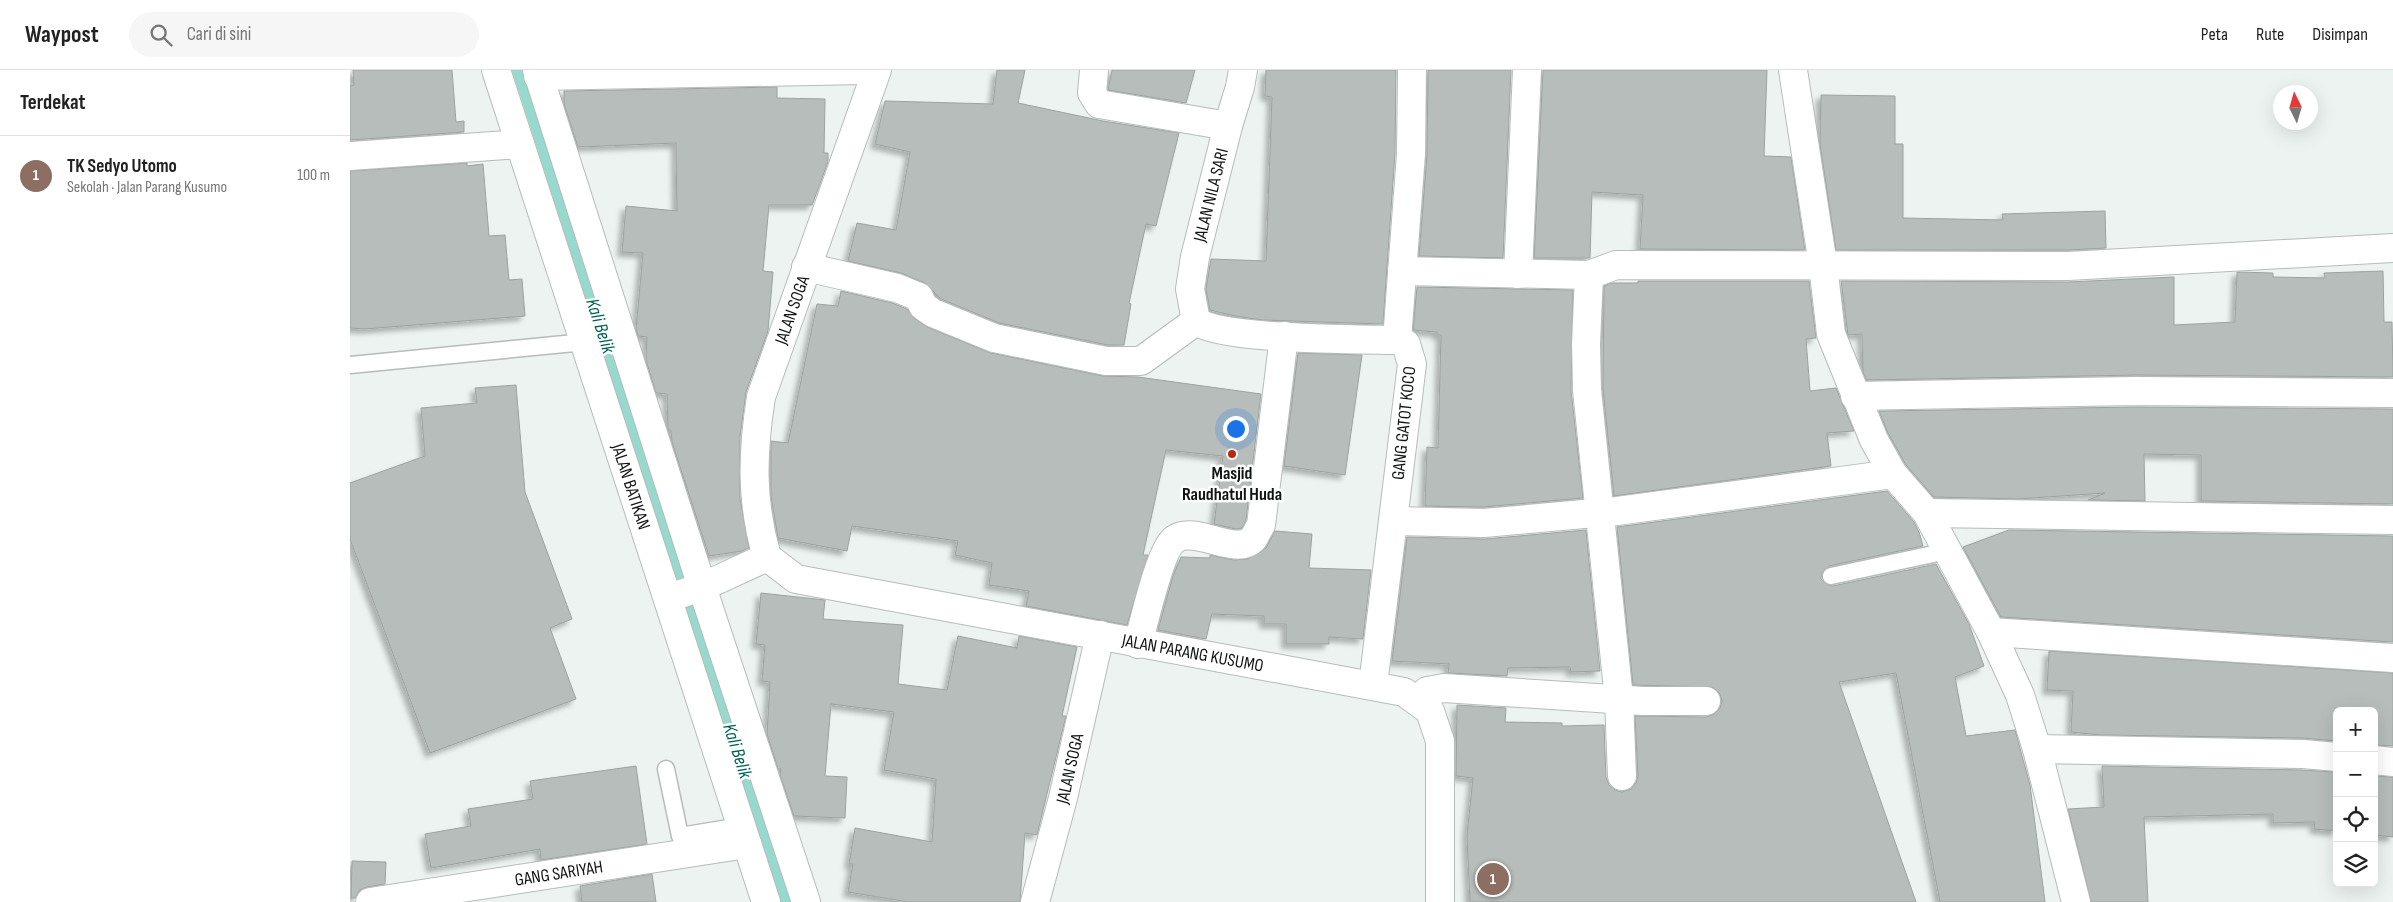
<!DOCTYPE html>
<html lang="id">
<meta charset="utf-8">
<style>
:root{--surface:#fff;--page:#f6f6f6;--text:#222;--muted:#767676;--line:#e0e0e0;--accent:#7c3aed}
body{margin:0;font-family:"Sofia Sans Condensed",sans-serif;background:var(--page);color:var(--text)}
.controls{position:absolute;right:15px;bottom:15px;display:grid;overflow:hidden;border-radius:8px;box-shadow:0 5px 20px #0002}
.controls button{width:45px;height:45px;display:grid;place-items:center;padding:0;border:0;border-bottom:1px solid var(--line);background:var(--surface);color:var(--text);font:25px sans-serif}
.compass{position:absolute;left:1923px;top:15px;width:45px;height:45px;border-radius:50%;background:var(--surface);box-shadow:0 5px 20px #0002;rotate:355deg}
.you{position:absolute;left:885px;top:358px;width:18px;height:18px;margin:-12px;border:4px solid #fff;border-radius:50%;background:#1a73e8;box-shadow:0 0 0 8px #1a73e833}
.badge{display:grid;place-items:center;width:32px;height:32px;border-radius:50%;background:var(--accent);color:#fff;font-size:16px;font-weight:700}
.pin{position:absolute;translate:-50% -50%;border:2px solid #fff;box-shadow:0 1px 5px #0006}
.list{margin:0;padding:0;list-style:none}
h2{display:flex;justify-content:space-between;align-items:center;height:65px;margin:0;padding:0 20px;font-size:21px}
h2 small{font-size:16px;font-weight:400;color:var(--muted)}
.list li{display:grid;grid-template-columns:32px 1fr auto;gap:15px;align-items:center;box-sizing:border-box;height:80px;padding:0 20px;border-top:1px solid var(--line)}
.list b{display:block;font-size:19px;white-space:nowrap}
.list p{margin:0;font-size:16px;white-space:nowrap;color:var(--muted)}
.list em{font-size:16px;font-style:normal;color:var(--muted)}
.icon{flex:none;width:28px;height:28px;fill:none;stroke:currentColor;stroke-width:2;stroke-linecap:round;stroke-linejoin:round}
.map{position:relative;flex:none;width:2043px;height:832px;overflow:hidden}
header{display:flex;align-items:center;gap:30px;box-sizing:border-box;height:70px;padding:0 25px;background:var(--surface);border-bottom:1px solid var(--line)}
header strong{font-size:24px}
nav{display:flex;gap:28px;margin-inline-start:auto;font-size:18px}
.search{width:350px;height:45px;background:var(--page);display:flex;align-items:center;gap:12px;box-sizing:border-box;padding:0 18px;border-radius:28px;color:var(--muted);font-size:19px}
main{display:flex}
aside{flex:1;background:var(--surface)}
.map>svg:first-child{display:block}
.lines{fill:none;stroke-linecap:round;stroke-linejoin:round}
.stream{stroke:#97d9cd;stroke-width:10}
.building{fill:#b6bdbb;stroke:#9ca2a1;filter:url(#shadow)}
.lane-casing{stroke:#b5bcbb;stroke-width:19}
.street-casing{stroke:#b5bcbb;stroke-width:30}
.secondary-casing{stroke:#b5bcbb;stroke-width:30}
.lane{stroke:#fff;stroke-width:16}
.street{stroke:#fff;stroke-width:28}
.secondary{stroke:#fff;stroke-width:28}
.poi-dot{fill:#b52a0a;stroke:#fcfffe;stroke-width:2}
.labels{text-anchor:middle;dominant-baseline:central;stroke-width:5;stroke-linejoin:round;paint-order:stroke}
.street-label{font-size:18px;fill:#101312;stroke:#fcfffe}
.poi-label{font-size:18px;font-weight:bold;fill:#101312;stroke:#fcfffe}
.water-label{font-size:19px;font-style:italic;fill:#005f55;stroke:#fcfffe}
</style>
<header>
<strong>Waypost</strong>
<div class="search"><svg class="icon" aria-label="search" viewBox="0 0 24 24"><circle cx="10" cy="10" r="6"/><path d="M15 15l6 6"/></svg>Cari di sini</div>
<nav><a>Peta</a><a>Rute</a><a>Disimpan</a></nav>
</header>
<main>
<aside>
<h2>Terdekat<small></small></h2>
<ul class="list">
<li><span class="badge" style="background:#8d6e63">1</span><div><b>TK Sedyo Utomo</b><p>Sekolah · Jalan Parang Kusumo</p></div><em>100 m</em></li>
</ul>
</aside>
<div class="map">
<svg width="2043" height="832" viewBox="0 0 2043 832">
<defs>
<filter id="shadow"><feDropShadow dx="-4.5" dy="4.5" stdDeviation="2.5" flood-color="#0004"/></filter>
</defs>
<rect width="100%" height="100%" fill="#ecf3f1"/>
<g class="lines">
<!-- stream -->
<g class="stream">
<path d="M 167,0 L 332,512"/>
<path d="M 338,531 L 436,832"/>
</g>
</g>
<!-- building -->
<g class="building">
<path d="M 3,0 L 102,0 L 106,52 L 114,51 L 114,62 L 0,70 L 0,16 L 4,15 Z"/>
<path d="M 647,0 L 675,0 L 668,33 L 753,51 L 829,63 L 806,156 L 796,154 L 779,233 L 781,234 L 774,275 L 758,275 L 649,253 L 591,229 L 575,213 L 551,203 L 498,191 L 507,153 L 546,160 L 560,82 L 525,74 L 535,31 L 643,34 Z"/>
<path d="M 762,0 L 845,0 L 836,33 L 758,20 Z"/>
<path d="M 916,0 L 1046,0 L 1045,83 L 1033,254 L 912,250 L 885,246 L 860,240 L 856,219 L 861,189 L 916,191 L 922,27 L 915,26 Z"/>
<path d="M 1078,0 L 1161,0 L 1153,188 L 1069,186 L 1077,85 Z"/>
<path d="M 1193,0 L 1417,0 L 1414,86 L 1441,87 L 1455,180 L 1290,179 L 1293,125 L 1242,122 L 1240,188 L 1184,188 Z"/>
<path d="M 427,17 L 427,28 L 475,29 L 474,83 L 478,83 L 478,92 L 462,135 L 419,135 L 413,201 L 423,202 L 418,261 L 396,322 L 390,367 L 390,428 L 399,478 L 392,481 L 359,486 L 322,372 L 321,361 L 318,359 L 317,324 L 306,323 L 296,290 L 297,267 L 288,266 L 286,259 L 293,183 L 272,182 L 276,136 L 327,141 L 326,73 L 228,77 L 214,34 L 214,21 Z"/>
<path d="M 1471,25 L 1545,26 L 1545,74 L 1553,74 L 1553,148 L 1653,150 L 1652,144 L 1755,141 L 1756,178 L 1718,180 L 1486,180 L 1470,74 Z"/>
<path d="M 117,93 L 117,96 L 133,94 L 139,166 L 155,165 L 159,210 L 172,209 L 175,246 L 15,259 L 0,258 L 0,101 Z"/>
<path d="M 2033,201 L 2034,252 L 2042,252 L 2043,307 L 1786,305 L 1517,310 L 1513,302 L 1512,264 L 1498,265 L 1491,211 L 1718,212 L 1824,207 L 1824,255 L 1885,252 L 1887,202 L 1923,203 L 1923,207 L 1975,208 L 1974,203 Z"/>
<path d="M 1288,211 L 1459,211 L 1466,268 L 1456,269 L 1460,321 L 1486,318 L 1504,361 L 1477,363 L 1481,396 L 1264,426 L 1253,319 L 1254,216 L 1261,213 L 1288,213 Z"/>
<path d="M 1067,217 L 1223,220 L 1221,320 L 1233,428 L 1133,437 L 1075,436 L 1077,377 L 1088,378 L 1091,265 L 1087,265 L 1087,262 L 1063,260 Z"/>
<path d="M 491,221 L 542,233 L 557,239 L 564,248 L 577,257 L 641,283 L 753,306 L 788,307 L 911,324 L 896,450 L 892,458 L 886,459 L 864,454 L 873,386 L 816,380 L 793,485 L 798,485 L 777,555 L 676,536 L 679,521 L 639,515 L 642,493 L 605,485 L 608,471 L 502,456 L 497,481 L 428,468 L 421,426 L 421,371 L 438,373 L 467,234 L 488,236 Z"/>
<path d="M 948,283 L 1012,285 L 995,405 L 934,396 Z"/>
<path d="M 166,315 L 175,422 L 222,549 L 200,558 L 226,629 L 80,683 L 0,469 L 0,413 L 75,386 L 71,338 L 127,333 L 125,318 Z"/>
<path d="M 1786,337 L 2043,339 L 2043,434 L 1851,431 L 1851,385 L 1794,384 L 1795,431 L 1738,430 L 1755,423 L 1667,429 L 1584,427 L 1556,395 L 1538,363 L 1529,341 Z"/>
<path d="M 1537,421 L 1564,452 L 1569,462 L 1573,476 L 1479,496 L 1472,502 L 1471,509 L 1478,515 L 1483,516 L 1586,494 L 1619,554 L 1634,596 L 1605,607 L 1616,666 L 1665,660 L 1680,715 L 1695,832 L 1590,832 L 1546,603 L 1489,612 L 1566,832 L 1120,832 L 1117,765 L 1123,708 L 1106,706 L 1107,635 L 1156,638 L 1155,652 L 1212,653 L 1212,656 L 1254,655 L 1256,707 L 1259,715 L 1265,720 L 1272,722 L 1281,719 L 1286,713 L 1288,706 L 1285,646 L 1356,647 L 1364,644 L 1370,638 L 1372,631 L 1370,624 L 1363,617 L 1283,615 L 1267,457 Z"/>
<path d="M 1236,460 L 1250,601 L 1221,602 L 1220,597 L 1158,598 L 1157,606 L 1098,603 L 1099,594 L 1042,591 L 1057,467 L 1135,469 Z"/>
<path d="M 1659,460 L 2043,466 L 2043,572 L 1651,547 L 1613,477 Z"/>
<path d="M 925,461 L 962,464 L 959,498 L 1021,500 L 1013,569 L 979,567 L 979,574 L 936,574 L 936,554 L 914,554 L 914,546 L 862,544 L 856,569 L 808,560 L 823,506 L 831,487 L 860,488 L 860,485 L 884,490 L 897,489 L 916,478 Z"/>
<path d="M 411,523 L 475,530 L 473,549 L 553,555 L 548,614 L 597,620 L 608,566 L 667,578 L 669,566 L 727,577 L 712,646 L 716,646 L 687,765 L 675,763 L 670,832 L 558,832 L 498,822 L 503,794 L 499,794 L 505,758 L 582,772 L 586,709 L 534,700 L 544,642 L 481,634 L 475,706 L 497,707 L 495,748 L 444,746 L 430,705 L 431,699 L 428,699 L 417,664 L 420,612 L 412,611 L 415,575 L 406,574 Z"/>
<path d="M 1699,581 L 2043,603 L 2043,676 L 2024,675 L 2024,641 L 1987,641 L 1987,671 L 1953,668 L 1751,665 L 1721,662 L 1723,621 L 1697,620 Z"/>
<path d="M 286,696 L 297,774 L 191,790 L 190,779 L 81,798 L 75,764 L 121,756 L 118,739 L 183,729 L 180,711 Z"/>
<path d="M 1752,696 L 1952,700 L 1987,702 L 1987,761 L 1964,759 L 1965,752 L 1923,753 L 1923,744 L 1794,747 L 1798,832 L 1741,832 L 1718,739 L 1754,737 Z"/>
<path d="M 2024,706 L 2043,707 L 2043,767 L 2024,765 Z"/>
<path d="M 2,791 L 36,792 L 35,814 L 17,817 L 10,820 L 5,828 L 1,828 Z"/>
<path d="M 302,804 L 306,832 L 232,832 L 230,816 Z"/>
</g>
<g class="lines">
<defs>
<g id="lane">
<path d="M 0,295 L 235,272"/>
<path d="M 1481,506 L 1597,481"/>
<path d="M 316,699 L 330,766 L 391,756"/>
</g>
<g id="street">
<path d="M 744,0 L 742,23 L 749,34 L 878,56"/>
<path d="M 1443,0 L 1473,195 L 1481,264 L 1524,370 L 1543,404 L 1577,443 L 1641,562 L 1670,625 L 1687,679 L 1726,832"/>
<path d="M 188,6 L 514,0"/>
<path d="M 0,86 L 170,74"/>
<path d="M 456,197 L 547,218 L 569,227 L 573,236 L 583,243 L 644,268 L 756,291 L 791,291 L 846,251"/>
<path d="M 1052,201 L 1239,205 L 1266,195 L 1718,196 L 2043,178"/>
<path d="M 1168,204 L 1177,0"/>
<path d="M 1239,205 L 1236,274 L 1237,320 L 1269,629 L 1272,706"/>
<path d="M 846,251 C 871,270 1008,269 1047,270 L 1056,274 L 1062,294 L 1023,615"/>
<path id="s1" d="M 846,251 L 840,219 L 845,187 L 878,56 L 890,17 L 893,0"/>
<path d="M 1047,270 L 1061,84 L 1062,0"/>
<path d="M 1505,326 L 1786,321 L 2043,323"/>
<path d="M 1577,443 L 2043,450"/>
<path d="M 1044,451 L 1134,453 L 1267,441 L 1543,404"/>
<path id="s2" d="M 417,487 L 446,509 L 1054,622 L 1080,641 L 1090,671 L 1090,832"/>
<path id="s3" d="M 417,487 C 401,432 402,384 411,327 L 527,0"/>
<path d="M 318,528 L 352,517 L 417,487"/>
<path d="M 1641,562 L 2043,588"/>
<path d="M 788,574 C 794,553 810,479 825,469 C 846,455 885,487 903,469 C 906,465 908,459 911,455 L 934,266"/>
<path d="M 1067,631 L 1077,621 L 1094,618 L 1293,631 L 1356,631"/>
<path d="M 1687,679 L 1953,684 L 1987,687"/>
<path d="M 2024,690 L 2043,692"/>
<path id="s4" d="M 20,832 L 397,774"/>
<path id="s5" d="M 685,832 L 713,728 L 750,565"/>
</g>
<g id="secondary">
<path id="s6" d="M 146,0 L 416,832"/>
<path d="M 187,0 L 352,517 L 456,832"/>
</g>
</defs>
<!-- lane casing -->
<use href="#lane" class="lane-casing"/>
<!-- street casing -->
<use href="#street" class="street-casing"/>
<!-- secondary casing -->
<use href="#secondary" class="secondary-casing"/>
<!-- lane -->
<use href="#lane" class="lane"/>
<!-- street -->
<use href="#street" class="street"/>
<!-- secondary -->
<use href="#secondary" class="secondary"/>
</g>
<!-- markers -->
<circle class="poi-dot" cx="882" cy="384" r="5"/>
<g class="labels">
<!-- street labels -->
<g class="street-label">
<text stroke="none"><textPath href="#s1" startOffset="129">JALAN NILA SARI</textPath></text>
<text stroke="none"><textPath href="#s3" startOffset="254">JALAN SOGA</textPath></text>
<text transform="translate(1054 353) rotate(-84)">GANG GATOT KOCO</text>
<text stroke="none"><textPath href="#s6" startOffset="438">JALAN BATIKAN</textPath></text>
<text stroke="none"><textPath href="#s2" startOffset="440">JALAN PARANG KUSUMO</textPath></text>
<text stroke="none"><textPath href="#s5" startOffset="138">JALAN SOGA</textPath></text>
<text stroke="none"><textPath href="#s4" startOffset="191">GANG SARIYAH</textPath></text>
</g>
<!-- poi labels -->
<g class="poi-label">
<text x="882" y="403">Masjid<tspan x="882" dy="21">Raudhatul Huda</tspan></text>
</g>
<!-- water labels -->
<g class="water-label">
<text transform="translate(250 256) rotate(72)">Kali Belik</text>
<text transform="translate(387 681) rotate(72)">Kali Belik</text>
</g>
</g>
</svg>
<div class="controls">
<button>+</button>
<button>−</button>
<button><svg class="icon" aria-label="locate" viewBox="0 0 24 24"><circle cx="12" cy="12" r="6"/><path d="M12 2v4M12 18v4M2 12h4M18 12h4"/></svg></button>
<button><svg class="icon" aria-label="layers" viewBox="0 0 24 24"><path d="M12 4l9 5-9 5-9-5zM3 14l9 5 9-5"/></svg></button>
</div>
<svg class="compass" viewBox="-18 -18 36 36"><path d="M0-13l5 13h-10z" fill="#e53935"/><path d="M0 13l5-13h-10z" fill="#767676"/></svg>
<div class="you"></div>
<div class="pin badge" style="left:1143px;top:809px;background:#8d6e63">1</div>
</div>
</main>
